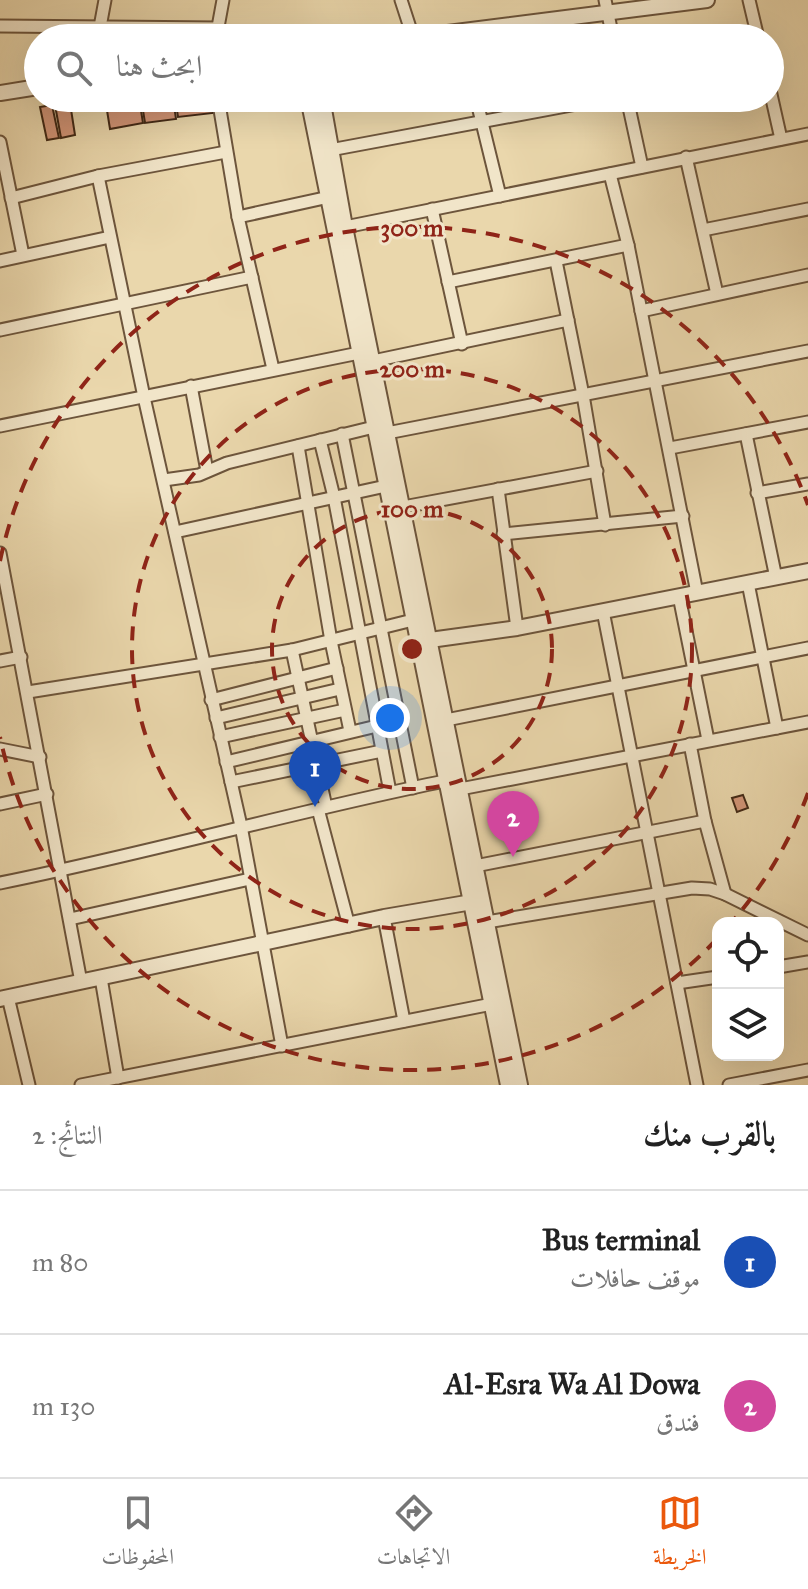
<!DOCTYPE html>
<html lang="ar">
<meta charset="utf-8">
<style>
:root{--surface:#fff;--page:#f6f6f6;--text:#222;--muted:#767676;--line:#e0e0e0;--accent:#ea580c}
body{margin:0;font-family:"IM FELL Great Primer",Amiri,serif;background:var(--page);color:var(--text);direction:rtl}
.controls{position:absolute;right:24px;bottom:24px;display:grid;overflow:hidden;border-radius:16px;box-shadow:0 8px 32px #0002}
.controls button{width:72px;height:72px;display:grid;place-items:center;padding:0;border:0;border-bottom:2px solid var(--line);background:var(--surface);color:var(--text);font:40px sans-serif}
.you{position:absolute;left:390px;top:718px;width:28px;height:28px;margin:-20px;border:6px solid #fff;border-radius:50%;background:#1a73e8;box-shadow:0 0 0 12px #1a73e833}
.badge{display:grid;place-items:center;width:52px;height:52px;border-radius:50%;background:var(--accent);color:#fff;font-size:26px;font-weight:700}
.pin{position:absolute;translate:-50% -66px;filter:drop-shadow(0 2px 4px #0008)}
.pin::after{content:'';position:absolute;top:42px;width:28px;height:24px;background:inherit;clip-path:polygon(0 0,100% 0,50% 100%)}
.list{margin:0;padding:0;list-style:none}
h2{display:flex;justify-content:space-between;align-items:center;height:104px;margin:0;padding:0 32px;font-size:34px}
h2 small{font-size:26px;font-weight:400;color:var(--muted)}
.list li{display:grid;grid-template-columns:52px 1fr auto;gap:24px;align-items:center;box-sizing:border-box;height:144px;padding:0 32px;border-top:2px solid var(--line)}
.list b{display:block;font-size:30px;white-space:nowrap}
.list p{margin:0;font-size:26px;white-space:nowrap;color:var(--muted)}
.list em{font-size:26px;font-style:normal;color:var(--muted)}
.icon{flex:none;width:44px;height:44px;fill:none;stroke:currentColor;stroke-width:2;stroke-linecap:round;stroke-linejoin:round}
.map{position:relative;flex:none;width:808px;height:1085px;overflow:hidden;direction:ltr}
.search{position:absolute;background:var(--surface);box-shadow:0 8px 32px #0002;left:24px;right:24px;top:24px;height:88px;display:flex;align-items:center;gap:20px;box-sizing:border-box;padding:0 28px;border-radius:44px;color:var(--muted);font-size:30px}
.sheet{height:392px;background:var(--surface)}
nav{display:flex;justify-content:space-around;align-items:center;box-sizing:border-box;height:112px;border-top:2px solid var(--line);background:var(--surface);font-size:22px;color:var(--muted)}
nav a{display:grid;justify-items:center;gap:4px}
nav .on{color:var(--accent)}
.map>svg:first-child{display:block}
.building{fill:#d39678;stroke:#432a16;stroke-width:2}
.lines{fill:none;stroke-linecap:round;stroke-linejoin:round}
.minor-casing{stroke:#6d553c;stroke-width:15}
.tertiary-casing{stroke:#6d553c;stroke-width:18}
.minor{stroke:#f1e5c9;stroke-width:11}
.tertiary{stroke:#f1e5c9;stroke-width:14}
.ring{fill:none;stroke:#8f2418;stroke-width:4;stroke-dasharray:14 10}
.centre{fill:#8f2418;stroke:#f1e5c9;stroke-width:4}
.ring-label{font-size:24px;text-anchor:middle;font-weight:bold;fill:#8f2418;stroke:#f1e5c9;stroke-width:6;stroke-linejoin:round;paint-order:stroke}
</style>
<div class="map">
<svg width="808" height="1085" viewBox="0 0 808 1085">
<rect width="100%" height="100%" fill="#ead7ac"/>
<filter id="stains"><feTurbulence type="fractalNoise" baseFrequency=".0025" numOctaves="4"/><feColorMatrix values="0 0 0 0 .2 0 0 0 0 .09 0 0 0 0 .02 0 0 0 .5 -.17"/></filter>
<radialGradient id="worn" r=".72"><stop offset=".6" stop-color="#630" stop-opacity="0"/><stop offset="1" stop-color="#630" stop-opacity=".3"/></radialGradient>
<!-- building -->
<g class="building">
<path d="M 105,98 L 139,98 L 143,123 L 110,129 Z"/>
<path d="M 141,98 L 173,98 L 176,119 L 145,123 Z"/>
<path d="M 175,98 L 210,98 L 213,113 L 178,117 Z"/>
<path d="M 70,103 L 75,135 L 61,138 L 55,105 Z"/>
<path d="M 52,105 L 59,138 L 47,140 L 40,107 Z"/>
<path d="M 743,795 L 748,808 L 737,812 L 732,798 Z"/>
</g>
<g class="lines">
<defs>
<g id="minor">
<path d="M 401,0 L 413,37"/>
<path d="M 605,0 L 613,38"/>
<path d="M 749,0 L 758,38"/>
<path d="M 0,26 L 218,28"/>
<path d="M 100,27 L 105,0"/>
<path d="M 216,38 L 223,0"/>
<path d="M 770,90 L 781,139"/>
<path d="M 218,98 L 238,217 L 273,369"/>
<path d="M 476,98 L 500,196"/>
<path d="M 627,98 L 642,167"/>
<path d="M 0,142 L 23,255"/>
<path d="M 330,150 L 609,98"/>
<path d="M 686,157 L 717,294"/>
<path d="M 610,174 L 628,245 L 697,593"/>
<path d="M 98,176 L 144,397 L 241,826 L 282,1046"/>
<path d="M 11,198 L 98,176 L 226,152"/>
<path d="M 432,209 L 462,344"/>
<path d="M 238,217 L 329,197"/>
<path d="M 345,227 L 808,134"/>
<path d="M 703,230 L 808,209"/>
<path d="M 0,261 L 110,237"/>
<path d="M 556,261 L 583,395 L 605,525"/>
<path d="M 448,282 L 628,245"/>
<path d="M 641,311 L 808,275"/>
<path d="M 0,330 L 252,277"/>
<path d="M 373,361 L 568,320"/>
<path d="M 191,386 L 207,471"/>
<path d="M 0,426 L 364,352"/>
<path d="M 387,433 L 808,351"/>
<path d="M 342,434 L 413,788"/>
<path d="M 746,434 L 776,578"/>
<path d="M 320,440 L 334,497 L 390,792"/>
<path d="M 298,446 L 331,641 L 350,731"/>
<path d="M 670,448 L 808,422"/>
<path d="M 164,480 L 199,475 L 227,463 L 374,427"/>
<path d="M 498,489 L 517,628"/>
<path d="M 757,493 L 808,484"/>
<path d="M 403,507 L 597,471"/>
<path d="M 175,532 L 386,486"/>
<path d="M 503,534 L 683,516"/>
<path d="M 0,553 L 81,982"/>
<path d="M 748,583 L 777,728"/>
<path d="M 679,596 L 708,740"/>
<path d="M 603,611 L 697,1085"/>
<path d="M 292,650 L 326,807"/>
<path d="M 0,661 L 21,657"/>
<path d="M 28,692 L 292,650 L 413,620"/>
<path d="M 211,700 L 337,668"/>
<path d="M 216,718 L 340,689"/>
<path d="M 446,720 L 808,648"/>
<path d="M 220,737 L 345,710"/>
<path d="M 690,744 L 705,821 L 725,894"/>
<path d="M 0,749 L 40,757"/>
<path d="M 226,762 L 377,726"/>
<path d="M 231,782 L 382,751"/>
<path d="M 455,790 L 808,722"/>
<path d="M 0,804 L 47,794"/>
<path d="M 318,809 L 349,926"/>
<path d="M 475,866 L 705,821"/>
<path d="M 0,883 C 149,853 296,811 445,781"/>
<path d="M 384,917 L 404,1021"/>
<path d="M 70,919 L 250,879"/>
<path d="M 487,922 L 692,888 L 710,889 L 725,894 L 808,935"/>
<path d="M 778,967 L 808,962"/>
<path d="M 101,978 L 118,1078"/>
<path d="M 677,983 L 718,977"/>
<path d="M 8,997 L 29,1085"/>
<path d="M 81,1085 L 492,1004"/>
<path d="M 729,1085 L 808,1070"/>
</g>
<g id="tertiary">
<path d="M 408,38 L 707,0"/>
<path d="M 0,93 L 38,87"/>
<path d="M 308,98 L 508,1085"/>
<path d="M 322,98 L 345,227 L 520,1085"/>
<path d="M 430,640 L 517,628 L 808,571"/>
<path d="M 0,999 L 384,917 L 478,901"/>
</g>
</defs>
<!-- minor casing -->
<use href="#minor" class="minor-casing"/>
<!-- tertiary casing -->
<use href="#tertiary" class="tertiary-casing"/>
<!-- minor -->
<use href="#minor" class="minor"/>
<!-- tertiary -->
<use href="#tertiary" class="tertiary"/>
</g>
<!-- distance rings -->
<g class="ring">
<circle cx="412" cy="649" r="140"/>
<circle cx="412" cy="649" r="280"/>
<path d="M808 793A421 421 0 0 1 732 922M717 939A421 421 0 0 1 0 737M0 561A421 421 0 0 1 808 505"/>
</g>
<circle cx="412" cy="649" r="12" class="centre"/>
<g class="ring-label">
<text x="412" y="236">300 m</text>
<text x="412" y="377">200 m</text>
<text x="412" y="517">100 m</text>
</g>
<rect width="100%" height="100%" filter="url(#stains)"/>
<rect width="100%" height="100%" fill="url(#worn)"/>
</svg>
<div class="controls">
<button><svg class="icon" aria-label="locate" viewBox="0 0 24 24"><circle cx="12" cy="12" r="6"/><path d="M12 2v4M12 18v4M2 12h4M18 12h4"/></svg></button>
<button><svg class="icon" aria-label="layers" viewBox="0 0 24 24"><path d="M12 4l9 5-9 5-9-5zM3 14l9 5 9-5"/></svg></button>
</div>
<div class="you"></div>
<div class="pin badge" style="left:315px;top:807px;background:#1a4fb4">1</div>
<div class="pin badge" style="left:513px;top:857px;background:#d1479c">2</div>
<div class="search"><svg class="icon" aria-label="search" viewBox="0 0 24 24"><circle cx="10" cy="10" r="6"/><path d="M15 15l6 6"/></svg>ابحث هنا</div>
</div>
<section class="sheet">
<h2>بالقرب منك<small>النتائج: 2</small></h2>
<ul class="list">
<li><span class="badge" style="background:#1a4fb4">1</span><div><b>Bus terminal</b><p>موقف حافلات</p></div><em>80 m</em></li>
<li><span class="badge" style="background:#d1479c">2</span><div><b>Al-Esra Wa Al Dowa</b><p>فندق</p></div><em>130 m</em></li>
</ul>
</section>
<nav>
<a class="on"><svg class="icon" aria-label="map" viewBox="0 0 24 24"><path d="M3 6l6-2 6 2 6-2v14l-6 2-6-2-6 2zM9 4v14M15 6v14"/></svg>الخريطة</a>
<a><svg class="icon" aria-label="directions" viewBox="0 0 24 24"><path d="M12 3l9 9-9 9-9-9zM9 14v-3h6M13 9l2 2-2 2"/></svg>الاتجاهات</a>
<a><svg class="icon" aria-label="saved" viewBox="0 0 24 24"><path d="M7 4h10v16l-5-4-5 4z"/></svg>المحفوظات</a>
</nav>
